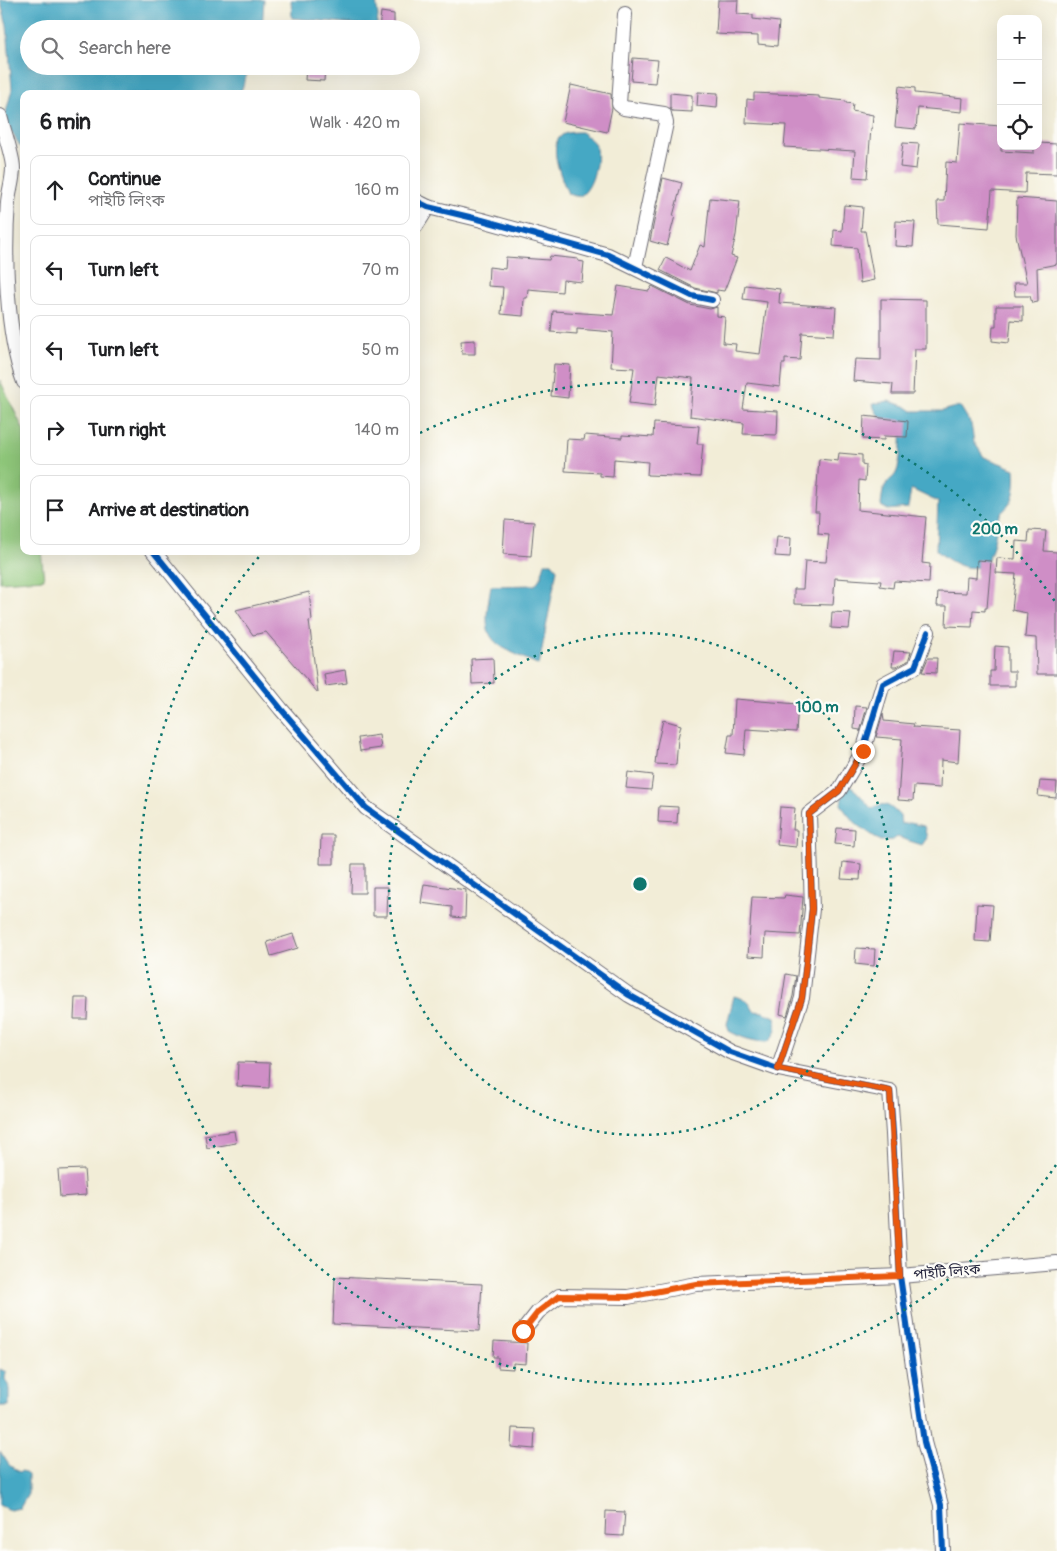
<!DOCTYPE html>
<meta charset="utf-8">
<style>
:root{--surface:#fff;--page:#f6f6f6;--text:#202124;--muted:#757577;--line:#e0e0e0}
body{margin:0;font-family:Pangolin,"Noto Sans Bengali",sans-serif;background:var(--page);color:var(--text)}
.controls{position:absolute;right:15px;top:15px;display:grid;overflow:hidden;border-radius:10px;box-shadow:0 5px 20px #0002}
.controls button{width:45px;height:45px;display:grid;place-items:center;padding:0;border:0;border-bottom:1px solid var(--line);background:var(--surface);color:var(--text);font:25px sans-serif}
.stop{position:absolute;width:15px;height:15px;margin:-11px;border:4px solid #ea580c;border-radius:50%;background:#fff}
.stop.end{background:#ea580c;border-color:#fff;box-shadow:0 1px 5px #0008}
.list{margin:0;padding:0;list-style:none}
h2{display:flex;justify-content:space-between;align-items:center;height:65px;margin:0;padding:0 20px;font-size:21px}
h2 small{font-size:16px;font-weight:400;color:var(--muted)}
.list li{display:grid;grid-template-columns:32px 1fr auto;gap:15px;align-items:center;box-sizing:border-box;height:70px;margin:0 10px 10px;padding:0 10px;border:1px solid var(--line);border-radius:10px}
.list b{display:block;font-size:19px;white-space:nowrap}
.list p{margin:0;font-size:16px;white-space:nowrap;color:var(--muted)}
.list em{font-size:16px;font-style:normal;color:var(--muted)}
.icon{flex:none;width:28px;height:28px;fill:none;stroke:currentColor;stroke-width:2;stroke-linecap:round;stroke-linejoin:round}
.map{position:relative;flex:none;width:1057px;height:1551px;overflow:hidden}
.search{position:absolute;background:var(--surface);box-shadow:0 5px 20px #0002;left:20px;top:20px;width:400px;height:55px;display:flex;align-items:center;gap:12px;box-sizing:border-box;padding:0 18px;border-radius:28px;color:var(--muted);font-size:19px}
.panel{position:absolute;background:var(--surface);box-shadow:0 5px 20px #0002;left:20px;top:90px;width:400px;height:465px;border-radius:10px}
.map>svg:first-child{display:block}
.green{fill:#8ec679;stroke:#58745a}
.water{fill:#44a8c4;stroke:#336580}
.building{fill:#cf8ec6}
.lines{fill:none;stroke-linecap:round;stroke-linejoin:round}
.street-casing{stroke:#6b6972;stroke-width:16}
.street{stroke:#fff;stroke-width:14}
.cycleway-casing{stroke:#fdfcf7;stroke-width:9}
.cycleway{stroke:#0057b8;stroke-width:6}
.route{stroke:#ea580c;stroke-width:6}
.ring{fill:none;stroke:#0f766e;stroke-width:2.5;stroke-dasharray:2.5 5}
.labels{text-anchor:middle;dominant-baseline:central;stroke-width:4.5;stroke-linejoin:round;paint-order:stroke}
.street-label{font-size:14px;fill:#22223b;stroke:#fdfcf7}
.centre{fill:#0f766e;stroke:#fdfcf7;stroke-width:2.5}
.ring-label{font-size:15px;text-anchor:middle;font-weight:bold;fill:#0f766e;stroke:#fdfcf7;stroke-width:4.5;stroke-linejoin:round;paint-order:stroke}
</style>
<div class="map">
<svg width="1057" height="1551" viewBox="0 0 1057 1551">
<rect width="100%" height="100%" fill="#fdfcf7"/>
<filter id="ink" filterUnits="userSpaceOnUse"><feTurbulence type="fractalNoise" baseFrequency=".02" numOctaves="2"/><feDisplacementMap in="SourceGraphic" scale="10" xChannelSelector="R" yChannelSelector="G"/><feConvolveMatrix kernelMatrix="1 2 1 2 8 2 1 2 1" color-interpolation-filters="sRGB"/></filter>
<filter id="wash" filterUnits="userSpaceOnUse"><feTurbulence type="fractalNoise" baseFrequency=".0096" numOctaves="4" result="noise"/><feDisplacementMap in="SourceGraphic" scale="20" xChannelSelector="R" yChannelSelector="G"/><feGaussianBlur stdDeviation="1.12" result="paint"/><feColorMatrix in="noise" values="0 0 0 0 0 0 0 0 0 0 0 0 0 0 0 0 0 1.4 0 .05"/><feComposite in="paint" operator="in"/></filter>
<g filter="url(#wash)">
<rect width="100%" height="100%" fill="#f2edd7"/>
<!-- green -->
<path class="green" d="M 0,380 L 24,431 L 24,551 L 41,551 L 44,579 L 0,582 Z"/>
<!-- water -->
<g class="water">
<path d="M 0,0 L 264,0 L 262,29 L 29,29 L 29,66 L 250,66 L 240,94 L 24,94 L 24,146 L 20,146 L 4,120 L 12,89 L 7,26 Z"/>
<path d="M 291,0 L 376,0 L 378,17 L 377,24 L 375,26 L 292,18 Z"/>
<path d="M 581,132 C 585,135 593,140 595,145 C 600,158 593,189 580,196 C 577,197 572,195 568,194 C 563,181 545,143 564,134 C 568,132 576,132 581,132 Z"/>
<path d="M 888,401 L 905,406 L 912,411 L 942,411 L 960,406 L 971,424 L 974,442 L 984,457 L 1015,469 C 1016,480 1016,497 1008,506 C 1005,510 1002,511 1000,515 C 996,526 994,548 989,557 C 977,579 949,562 936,550 L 938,502 L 911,489 L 908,508 L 888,510 L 881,506 C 882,498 882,489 887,483 C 890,479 895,477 897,471 C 900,464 902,440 901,432 C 899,415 878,427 873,404 Z"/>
<path d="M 545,563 L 552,563 L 557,569 L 539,665 C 490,642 480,644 491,586 L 535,585 L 541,577 Z"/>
<path d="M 849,786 C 860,792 863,800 872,809 C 883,800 891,806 900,816 L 901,824 L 909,823 L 924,826 L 927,838 L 922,845 L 897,837 L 893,840 L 881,841 C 865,830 850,822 841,804 L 843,793 Z"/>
<path d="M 734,996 L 747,1000 L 754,1011 L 763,1012 L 775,1017 C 778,1027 776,1035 768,1042 C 755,1042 741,1038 729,1031 L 727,1024 Z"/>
<path d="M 0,1369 L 6,1372 L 5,1379 L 9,1387 L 9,1406 L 0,1406 Z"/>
<path d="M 0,1451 L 9,1465 L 19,1472 L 22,1471 L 28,1475 L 28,1494 L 20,1508 L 10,1510 L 0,1505 Z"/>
</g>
<g id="blocks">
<!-- building -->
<g class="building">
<path d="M 718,0 L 738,0 L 737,14 L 753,15 L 753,19 L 779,22 L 777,46 L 758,44 L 758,36 L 716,34 Z"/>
<path d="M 381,12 L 394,14 L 394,29 L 379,29 Z"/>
<path d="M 633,58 L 658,60 L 655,83 L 631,81 Z"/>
<path d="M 306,66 L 325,66 L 324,81 L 305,80 Z"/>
<path d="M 571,85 L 611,94 L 612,108 L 607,132 L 563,122 Z"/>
<path d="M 899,86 L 915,88 L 915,93 L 963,98 L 962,112 L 918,108 L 916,129 L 895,127 Z"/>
<path d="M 698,92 L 718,93 L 717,108 L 697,106 Z"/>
<path d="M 670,93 L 692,95 L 692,112 L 672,111 L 670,107 Z"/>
<path d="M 754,93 L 819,96 L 819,98 L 846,101 L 846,103 L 853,104 L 852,111 L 873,115 L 872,128 L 871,128 L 867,178 L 853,177 L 855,151 L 784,147 L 786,125 L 746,123 L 747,99 L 754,100 Z"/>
<path d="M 960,123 L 1001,126 L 1001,151 L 1034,153 L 1034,146 L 1038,146 L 1038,143 L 1057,144 L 1057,174 L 1026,173 L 1025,193 L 992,191 L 989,228 L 938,224 L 937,201 L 944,201 L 946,162 L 957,163 Z"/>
<path d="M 903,143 L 919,144 L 916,169 L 900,167 Z"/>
<path d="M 663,178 L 682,183 L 673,216 L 675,216 L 667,246 L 650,241 Z"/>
<path d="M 710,198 L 740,201 L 736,235 L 731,256 L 737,258 L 724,291 L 717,290 L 717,293 L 695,288 L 660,270 L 666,258 L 690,271 L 700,245 L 705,247 Z"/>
<path d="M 1017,198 L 1057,201 L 1057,264 L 1037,268 L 1038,302 L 1032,303 L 1030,296 L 1015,296 L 1014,283 L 1027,283 L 1016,235 Z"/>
<path d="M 844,205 L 863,207 L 861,231 L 865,231 L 874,280 L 860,283 L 857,248 L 833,246 L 834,230 L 842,231 Z"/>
<path d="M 896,221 L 915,222 L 913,247 L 895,246 Z"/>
<path d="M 550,256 L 578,259 L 578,261 L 584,262 L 582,282 L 563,280 L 562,292 L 528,289 L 527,298 L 524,298 L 523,316 L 501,314 L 503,287 L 488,286 L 489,267 L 505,269 L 506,257 L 549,260 Z"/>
<path d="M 745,285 L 780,289 L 779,303 L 836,307 L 834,335 L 802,333 L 800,360 L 785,359 L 785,364 L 782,364 L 780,387 L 747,383 L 743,409 L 778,411 L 777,435 L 743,434 L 744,423 L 690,416 L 693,378 L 659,374 L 655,406 L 629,403 L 634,368 L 611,367 L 613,332 L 577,329 L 577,334 L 551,332 L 553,311 L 613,315 L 618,286 L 649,291 L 652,286 L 690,305 L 710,309 L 717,307 L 717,316 L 725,317 L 723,343 L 736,344 L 735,351 L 760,354 L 767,302 L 743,299 Z"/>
<path d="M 881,299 L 926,300 L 926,349 L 915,349 L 913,394 L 892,394 L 893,384 L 853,381 L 855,359 L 881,360 Z"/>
<path d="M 996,306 L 1023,306 L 1023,321 L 1011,320 L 1009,343 L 992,341 L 993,326 L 996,326 Z"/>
<path d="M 475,340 L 475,354 L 462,354 L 461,341 Z"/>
<path d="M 554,364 L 570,365 L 568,398 L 551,396 Z"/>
<path d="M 864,416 L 908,421 L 907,437 L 884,436 L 884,440 L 863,439 Z"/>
<path d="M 654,423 L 699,426 L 697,444 L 703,444 L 700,477 L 647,475 L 648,462 L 614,459 L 613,477 L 600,476 L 600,473 L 565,471 L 567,439 L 584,440 L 585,435 L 622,438 L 622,435 L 653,437 Z"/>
<path d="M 839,453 L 862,455 L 862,464 L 866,465 L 865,481 L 859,480 L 858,510 L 926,517 L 922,563 L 930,564 L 929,583 L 894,581 L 893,588 L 880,586 L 881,581 L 835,578 L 833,605 L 794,604 L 794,589 L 803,589 L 805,561 L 826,562 L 829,535 L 818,534 L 819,512 L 815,512 L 819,459 L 838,461 Z"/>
<path d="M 505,520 L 534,522 L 531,556 L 503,554 Z"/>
<path d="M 1029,530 L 1046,531 L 1044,551 L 1057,552 L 1057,674 L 1037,674 L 1036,638 L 1025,637 L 1027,613 L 1012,610 L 1016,574 L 996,573 L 997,558 L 1015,559 L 1016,541 L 1028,542 Z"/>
<path d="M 777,537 L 791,538 L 790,557 L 775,556 Z"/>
<path d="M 977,560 L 991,561 L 987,608 L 985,608 L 985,611 L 973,610 L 972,627 L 946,626 L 947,606 L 937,606 L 938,592 L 966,593 L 967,577 L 976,578 Z"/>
<path d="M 309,592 L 312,620 L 309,621 L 318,693 L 266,632 L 253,635 L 236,610 Z"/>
<path d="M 832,612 L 851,613 L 849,629 L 831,628 Z"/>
<path d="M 995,646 L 1008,647 L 1008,671 L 1015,671 L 1015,686 L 990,686 L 990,671 L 994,671 Z"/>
<path d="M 894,651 L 911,652 L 908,661 L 896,667 L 892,667 Z"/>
<path d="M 493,658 L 494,683 L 472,684 L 471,659 Z"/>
<path d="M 928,658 L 937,658 L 936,673 L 922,672 Z"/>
<path d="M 345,670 L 347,683 L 326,686 L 324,674 Z"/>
<path d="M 735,699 L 798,704 L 796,732 L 746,729 L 744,755 L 726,753 L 729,735 L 733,735 Z"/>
<path d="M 855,706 L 867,707 L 860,732 L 860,730 L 854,729 Z"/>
<path d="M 883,713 L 884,721 L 914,724 L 913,727 L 960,730 L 958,762 L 941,760 L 940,788 L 914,786 L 913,801 L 898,800 L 902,739 L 876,737 Z"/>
<path d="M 663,720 L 681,725 L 678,738 L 676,765 L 655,764 L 657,745 Z"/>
<path d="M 379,735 L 381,748 L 360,751 L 358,738 Z"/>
<path d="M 628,772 L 653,775 L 651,790 L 626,788 Z"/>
<path d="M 1040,781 L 1057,782 L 1056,798 L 1038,796 Z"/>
<path d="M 659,806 L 678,807 L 677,823 L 658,822 Z"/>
<path d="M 780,807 L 795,808 L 793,830 L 797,830 L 796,847 L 777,845 Z"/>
<path d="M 837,828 L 855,829 L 854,846 L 835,844 Z"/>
<path d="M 321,835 L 334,835 L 334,864 L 320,864 Z"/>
<path d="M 843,862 L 861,864 L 860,880 L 841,879 Z"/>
<path d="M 352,864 L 365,864 L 365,893 L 351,893 Z"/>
<path d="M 424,884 L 466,890 L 465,918 L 452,917 L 452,907 L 421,903 Z"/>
<path d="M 373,887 L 388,887 L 387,916 L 373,916 Z"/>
<path d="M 785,895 L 803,897 L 800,935 L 765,933 L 764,957 L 748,956 L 752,897 L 784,898 Z"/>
<path d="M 977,904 L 993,905 L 990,942 L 975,941 Z"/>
<path d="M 293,934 L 298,948 L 271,956 L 267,942 Z"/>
<path d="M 856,948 L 875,949 L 874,966 L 855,964 Z"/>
<path d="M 786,974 L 796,976 L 793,996 L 787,1016 L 780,1014 Z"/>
<path d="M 75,998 L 88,998 L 87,1019 L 74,1019 Z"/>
<path d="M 238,1062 L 270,1063 L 269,1088 L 237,1086 Z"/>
<path d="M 234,1131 L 236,1143 L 207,1148 L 205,1135 Z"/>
<path d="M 84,1169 L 86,1195 L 60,1197 L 58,1170 Z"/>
<path d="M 335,1277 L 482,1284 L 479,1331 L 333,1324 Z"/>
<path d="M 494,1341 L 527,1343 L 526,1364 L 513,1363 L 513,1369 L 498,1368 L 498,1357 L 493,1357 Z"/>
<path d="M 512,1428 L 535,1429 L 534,1449 L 511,1447 Z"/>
<path d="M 606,1511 L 625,1512 L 623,1536 L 605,1535 Z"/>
</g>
</g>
</g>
<g filter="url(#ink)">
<use href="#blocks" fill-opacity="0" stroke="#6b6972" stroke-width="1"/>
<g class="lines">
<defs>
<g id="street">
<path d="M 625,14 L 619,104 L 624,108 L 664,114 L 666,123 L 635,267"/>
<path d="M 0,116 C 3,129 13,156 13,168 C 13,180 9,191 8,202 C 4,254 6,333 24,382"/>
<path d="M 416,201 L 428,207 L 482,220 L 608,255 L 692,296 L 712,300"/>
<path d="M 416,226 L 428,207"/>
<path d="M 153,551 L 281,709 L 366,808 L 629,995 L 730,1052 L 778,1069 L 890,1091 L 893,1134 L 900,1276 L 924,1442 L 941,1505 L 943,1551"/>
<path d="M 778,1069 L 802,998 L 812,909 L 809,814 L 839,791 L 863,751 L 883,684 L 915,667 L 928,632"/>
<path d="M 523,1331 L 538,1312 L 559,1296 L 628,1297 L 696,1284 L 900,1276 L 1057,1263"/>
</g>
</defs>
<!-- street casing -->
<use href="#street" class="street-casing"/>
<!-- street -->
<use href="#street" class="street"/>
<defs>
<g id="cycleway">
<path d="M 416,201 L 428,207 L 482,220 L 608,255 L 692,296 L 712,300"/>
<path d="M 153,551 L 281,709 L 366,808 L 629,995 L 730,1052 L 778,1069 L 890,1091 L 893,1134 L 900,1276 L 924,1442 L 941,1505 L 943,1551"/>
<path d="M 778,1069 L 802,998 L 812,909 L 809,814 L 839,791 L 863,751 L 883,684 L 915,667 L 928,632"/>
</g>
</defs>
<!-- cycleway casing -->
<use href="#cycleway" class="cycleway-casing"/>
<!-- cycleway -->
<use href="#cycleway" class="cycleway"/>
</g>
</g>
<g class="lines" filter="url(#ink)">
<!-- route -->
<path class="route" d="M 523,1331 L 538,1312 L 559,1296 L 628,1297 L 696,1284 L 900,1276 L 890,1091 L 778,1069 L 802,998 L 812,909 L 809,814 L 839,791 L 863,751"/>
</g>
<!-- distance rings -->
<g class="ring">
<circle cx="640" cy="884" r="251"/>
<path d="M1056 1165A502 502 0 1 1 264 551M420 433A502 502 0 0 1 1056 603"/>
</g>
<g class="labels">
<!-- street labels -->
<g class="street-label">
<text transform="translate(947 1272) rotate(-5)">পাইটি লিংক</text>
</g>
</g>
<circle cx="640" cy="884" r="8" class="centre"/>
<g class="ring-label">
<text x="995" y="534">200 m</text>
<text x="817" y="712">100 m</text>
</g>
</svg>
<div class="controls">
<button>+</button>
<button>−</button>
<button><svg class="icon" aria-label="locate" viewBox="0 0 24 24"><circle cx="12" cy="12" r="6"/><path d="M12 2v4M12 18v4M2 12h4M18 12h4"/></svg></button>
</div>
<div class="stop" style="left:523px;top:1331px"></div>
<div class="stop end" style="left:863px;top:751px"></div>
<div class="search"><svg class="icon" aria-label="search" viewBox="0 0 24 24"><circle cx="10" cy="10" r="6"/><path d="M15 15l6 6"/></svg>Search here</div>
<section class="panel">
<h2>6 min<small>Walk · 420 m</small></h2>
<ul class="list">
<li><svg class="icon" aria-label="ahead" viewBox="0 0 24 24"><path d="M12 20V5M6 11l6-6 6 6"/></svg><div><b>Continue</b><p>পাইটি লিংক</p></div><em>160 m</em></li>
<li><svg class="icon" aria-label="left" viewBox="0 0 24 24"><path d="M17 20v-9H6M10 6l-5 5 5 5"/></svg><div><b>Turn left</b></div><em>70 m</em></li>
<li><svg class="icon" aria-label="left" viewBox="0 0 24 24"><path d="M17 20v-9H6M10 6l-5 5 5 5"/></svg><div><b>Turn left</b></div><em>50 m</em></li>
<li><svg class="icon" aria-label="right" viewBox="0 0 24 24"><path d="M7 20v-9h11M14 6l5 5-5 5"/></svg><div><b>Turn right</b></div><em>140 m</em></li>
<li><svg class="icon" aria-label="arrive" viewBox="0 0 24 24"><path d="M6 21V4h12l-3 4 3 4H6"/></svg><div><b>Arrive at destination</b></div></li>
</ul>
</section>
</div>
